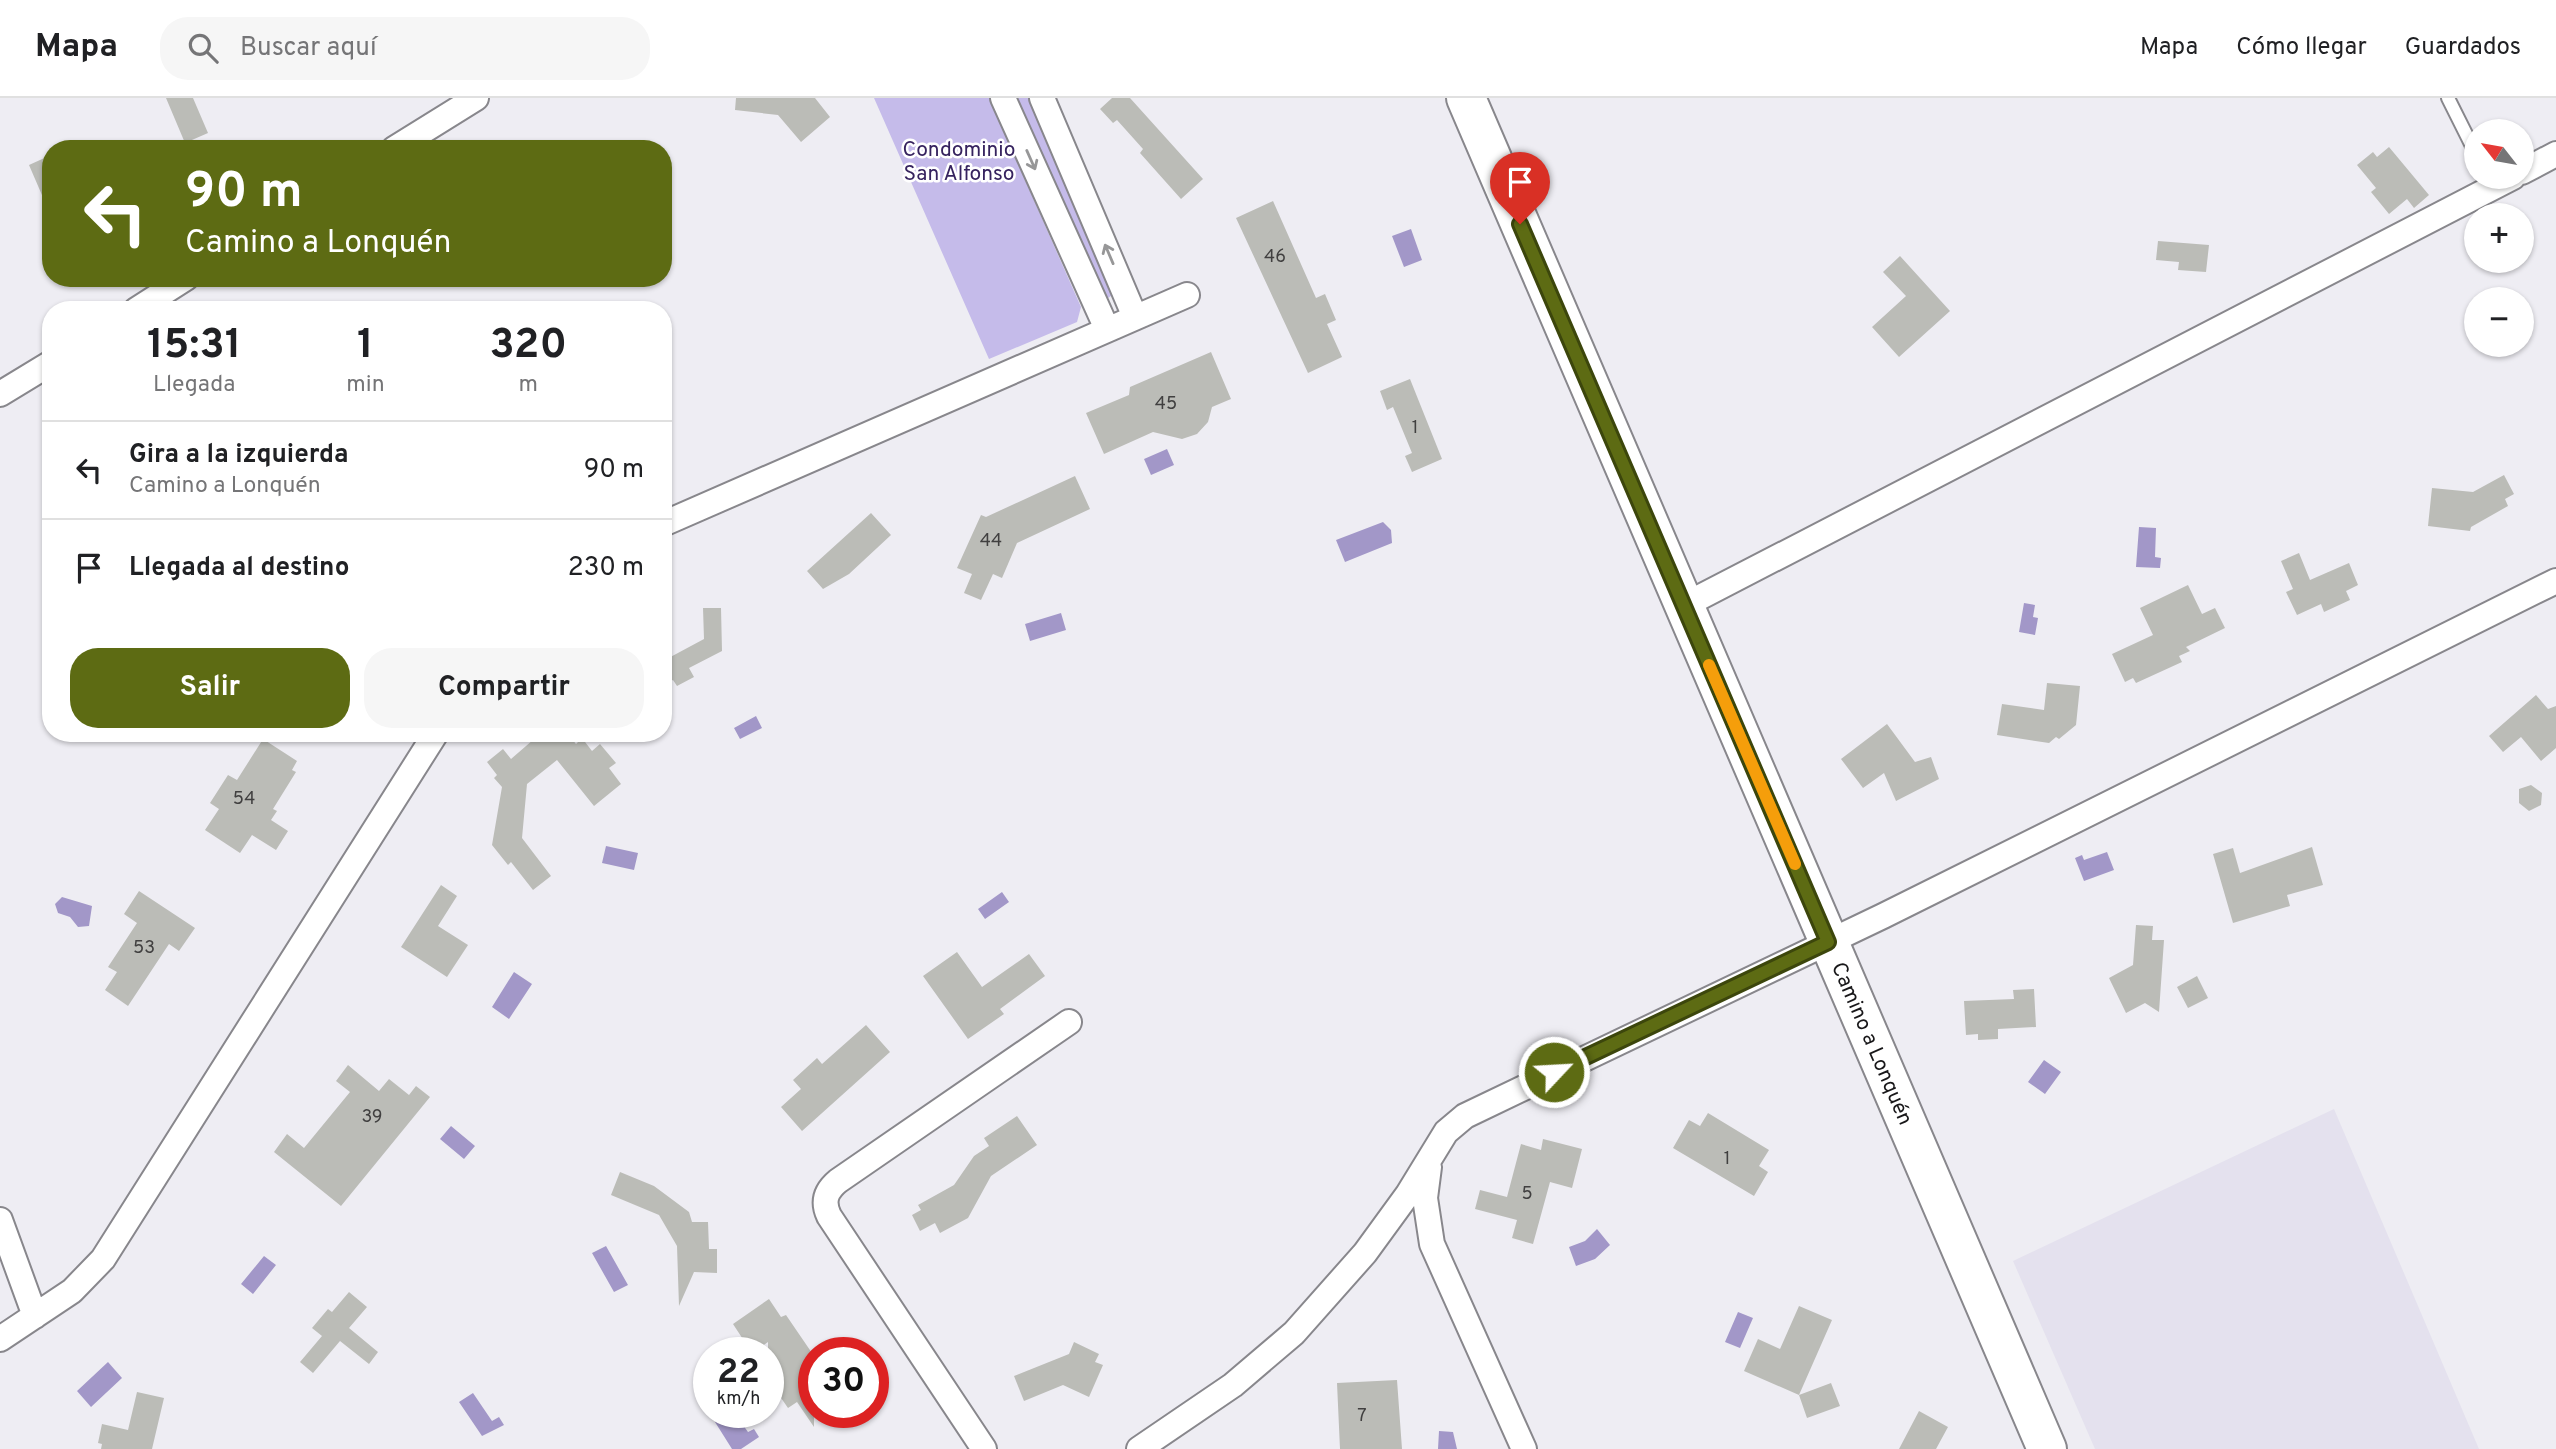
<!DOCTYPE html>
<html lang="es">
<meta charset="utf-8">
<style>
body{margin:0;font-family:Overpass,sans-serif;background:#f6f6f6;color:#202124;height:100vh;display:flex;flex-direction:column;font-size:26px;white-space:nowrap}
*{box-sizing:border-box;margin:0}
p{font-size:23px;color:#757577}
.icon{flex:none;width:38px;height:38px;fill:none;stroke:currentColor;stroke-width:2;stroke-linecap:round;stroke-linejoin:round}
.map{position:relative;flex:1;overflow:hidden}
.side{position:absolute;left:42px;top:203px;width:630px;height:441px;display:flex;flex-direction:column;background:#fff;border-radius:28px;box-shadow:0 2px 5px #0004}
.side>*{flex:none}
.hud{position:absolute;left:42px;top:42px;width:630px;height:147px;border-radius:28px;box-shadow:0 2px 5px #0004;background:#5d6b13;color:#fff;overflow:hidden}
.needle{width:46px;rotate:301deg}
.fabs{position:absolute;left:2464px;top:21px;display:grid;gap:14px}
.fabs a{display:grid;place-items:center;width:70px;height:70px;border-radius:50%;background:#fff;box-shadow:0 2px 5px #0004;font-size:35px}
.speed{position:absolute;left:693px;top:1239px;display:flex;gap:14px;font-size:35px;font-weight:700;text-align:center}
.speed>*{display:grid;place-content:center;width:91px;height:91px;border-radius:50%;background:#fff;box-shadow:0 2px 5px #0004;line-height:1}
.speed small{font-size:18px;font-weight:400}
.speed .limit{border:10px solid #d22;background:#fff;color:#111}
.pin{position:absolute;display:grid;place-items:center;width:60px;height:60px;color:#fff;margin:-72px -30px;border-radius:50% 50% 50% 0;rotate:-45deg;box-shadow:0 0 7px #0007}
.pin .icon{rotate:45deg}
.me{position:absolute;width:77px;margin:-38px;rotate:65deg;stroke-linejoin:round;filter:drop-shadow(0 0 5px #0008)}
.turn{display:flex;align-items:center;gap:24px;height:147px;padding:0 28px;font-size:32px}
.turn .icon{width:91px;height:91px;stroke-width:2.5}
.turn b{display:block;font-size:49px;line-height:60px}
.eta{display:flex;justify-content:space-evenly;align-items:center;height:119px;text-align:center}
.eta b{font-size:42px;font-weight:700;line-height:49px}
.button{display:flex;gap:14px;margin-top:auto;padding:14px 28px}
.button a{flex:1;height:80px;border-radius:28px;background:#5d6b13;color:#fff;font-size:28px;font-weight:700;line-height:80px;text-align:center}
.button a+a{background:#f6f6f6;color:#202124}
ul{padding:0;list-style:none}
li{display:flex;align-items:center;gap:21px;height:98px;padding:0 28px;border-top:2px solid #e0e0e0}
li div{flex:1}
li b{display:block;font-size:26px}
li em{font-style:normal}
header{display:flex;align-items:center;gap:42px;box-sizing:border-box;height:98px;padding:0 35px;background:#fff;border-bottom:2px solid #e0e0e0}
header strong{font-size:33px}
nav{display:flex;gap:38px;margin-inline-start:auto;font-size:24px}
.search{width:490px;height:63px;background:#f6f6f6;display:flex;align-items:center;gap:18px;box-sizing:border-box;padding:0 24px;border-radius:28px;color:#757577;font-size:26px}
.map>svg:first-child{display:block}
.built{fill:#e4e1ee}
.green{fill:#c5bbea}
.water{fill:#a297c8}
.building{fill:#bbbcb7}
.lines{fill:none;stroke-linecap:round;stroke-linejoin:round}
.lane-casing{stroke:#88878c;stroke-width:16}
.street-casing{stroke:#88878c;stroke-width:28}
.primary-casing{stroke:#88878c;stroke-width:42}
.lane{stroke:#fff;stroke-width:12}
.street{stroke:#fff;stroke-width:24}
.primary{stroke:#fff;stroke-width:38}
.oneway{stroke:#979798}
.route-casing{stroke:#3c460c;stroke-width:18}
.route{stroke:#5d6b13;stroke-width:12}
.slow{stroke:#f59e0b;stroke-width:12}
.labels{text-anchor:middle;stroke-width:5;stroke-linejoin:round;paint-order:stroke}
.number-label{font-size:18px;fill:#414040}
.park-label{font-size:21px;fill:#36235f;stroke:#fff}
.street-label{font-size:21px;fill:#181719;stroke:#fff}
</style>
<header>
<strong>Mapa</strong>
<div class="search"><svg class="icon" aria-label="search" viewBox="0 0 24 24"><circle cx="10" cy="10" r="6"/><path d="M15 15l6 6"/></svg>Buscar aquí</div>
<nav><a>Mapa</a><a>Cómo llegar</a><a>Guardados</a></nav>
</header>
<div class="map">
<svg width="2556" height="1351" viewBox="0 0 2556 1351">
<rect width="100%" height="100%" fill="#eeedf3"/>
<!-- built -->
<path class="built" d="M2334,1011L2479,1351H2095L2013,1163Z"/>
<!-- green -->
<path class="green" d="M874,0H989L1081,209L1077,224L989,261Z
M1010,0H1034L1115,195L1104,203Z"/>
<!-- water -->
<path class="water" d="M1411,131L1422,162L1404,169L1392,138Z
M1167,351L1174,367L1151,377L1144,361Z
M1383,424L1391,432L1392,445L1345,464L1336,442Z
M2139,429L2156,430L2155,459L2161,460L2160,470L2136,469Z
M2024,505L2035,507L2033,519L2038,520L2035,537L2019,534Z
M1061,515L1066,532L1030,543L1025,526Z
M756,618L762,630L740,641L734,630Z
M606,748L638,755L634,772L602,765Z
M2107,754L2114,772L2084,783L2075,760L2082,757L2084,762Z
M1002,794L1009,804L985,821L978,811Z
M62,799L92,808L89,828L78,829L70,819L58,815L55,806Z
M514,874L532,886L509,921L492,909Z
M2044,962L2061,974L2045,996L2028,984Z
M451,1028L475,1048L464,1061L440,1041Z
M1597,1131L1610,1147L1595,1161L1576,1168L1569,1149L1585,1143Z
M606,1148L628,1187L614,1194L592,1155Z
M264,1158L276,1167L253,1196L241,1186Z
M1738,1214L1753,1220L1740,1250L1725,1244Z
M108,1264L122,1280L91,1309L77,1293Z
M473,1295L492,1323L499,1319L504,1327L482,1338L459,1304Z
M730,1314H746L738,1320L748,1334L754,1331L759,1339L741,1351H732L715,1324Z
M1439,1333L1453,1334L1457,1351H1438Z"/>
<!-- building -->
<path class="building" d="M166,0H193L208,35L185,45Z
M736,0H815L830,19L801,44L778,17L735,12Z
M1112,0H1130L1203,81L1181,101L1140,55L1143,51L1117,22L1113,25L1100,11Z
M2389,49L2429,97L2414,110L2407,101L2389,116L2371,94L2376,90L2357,67L2373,54L2377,59Z
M51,57V118L29,67Z
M1273,103L1316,200L1325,196L1336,222L1327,226L1342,259L1308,275L1236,120Z
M2158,143L2209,147L2206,174L2178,172L2179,164L2156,162Z
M1900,158L1950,213L1899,259L1872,229L1906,198L1883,174Z
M1211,254L1231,301L1212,309L1208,324L1197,336L1182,341L1153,334L1104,356L1086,315L1129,297L1130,289Z
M1410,281L1442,361L1412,374L1405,358L1412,355L1393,309L1387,312L1380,293Z
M2504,377L2514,396L2505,401L2508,408L2471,429L2470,433L2428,428L2432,390L2473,394Z
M1075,378L1090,411L1017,445L1002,480L993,476L981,502L964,495L972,476L957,470L981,417L986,419Z
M871,415L891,437L849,476L823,491L807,473Z
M2299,455L2310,482L2349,465L2358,487L2346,493L2350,502L2324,514L2321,506L2297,517L2286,494L2293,491L2281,463Z
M2188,487L2202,516L2215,510L2225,530L2186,549L2190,553L2179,558L2182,564L2136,585L2133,580L2125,584L2112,556L2153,537L2140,510Z
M703,510H721L722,553L689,570L694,579L677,588L673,582L663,587V563L704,541Z
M2047,585L2080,588L2076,627L2059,641L2056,639L2049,645L1997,637L2002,606L2044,612Z
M2536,597L2548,611L2556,608V650L2541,663L2521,639L2503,654L2489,638Z
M1887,626L1915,664L1931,659L1939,681L1896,703L1884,675L1863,690L1841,661Z
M541,635H567L576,646L582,640L592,653L600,646L616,665L609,670L621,686L594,708L557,662L527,686L522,740L551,778L533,792L511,764L508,767L492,747L502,689L494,680L497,677L487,664L503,651L511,661Z
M263,641L297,663L292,672L296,674L273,711L277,713L271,722L288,733L276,752L252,737L240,755L205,732L219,711L210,705L228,677L237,682Z
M2531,687L2542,695L2541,707L2529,713L2519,705V691Z
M2312,749L2323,787L2287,797L2290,808L2233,825L2213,756L2233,750L2240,775Z
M441,787L457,798L438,828L468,847L447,879L401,849Z
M139,793L195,830L179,853L169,846L128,908L105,892L117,874L108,869L137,825L124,816Z
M2136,827L2153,828L2152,842H2164L2159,914L2145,905L2126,915L2109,880L2133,867Z
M957,854L982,889L1029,856L1045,878L1000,911L1004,916L968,941L923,878Z
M2197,878L2208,900L2188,910L2177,889Z
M2034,891L2036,929L1998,931V941L1978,942V936L1966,937L1964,903L2014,901L2013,892Z
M866,927L890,954L802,1033L781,1009L801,991L793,982L817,960L822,966Z
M348,967L379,993L389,981L409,997L416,988L430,999L341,1108L274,1054L287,1036L304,1050L350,994L336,983Z
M1708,1015L1769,1052L1759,1068L1768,1074L1754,1098L1673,1050L1689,1022L1700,1028Z
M1017,1018L1037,1047L991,1078L968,1120L940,1135L935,1125L920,1133L912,1117L921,1112L918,1107L954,1087L974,1058L989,1048L984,1040Z
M1543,1041L1582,1051L1572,1090L1550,1084L1533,1146L1512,1140L1517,1122L1475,1111L1480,1092L1507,1099L1521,1046L1541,1052Z
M620,1074L654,1088L689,1114L692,1124H708L709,1151H717V1175L694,1174L679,1208L677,1148L659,1117L611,1097Z
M349,1194L367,1209L349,1230L378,1254L369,1266L340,1243L313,1275L300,1264L322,1238L312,1230L328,1211L332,1214Z
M769,1201L781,1219L786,1217L814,1258V1329L797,1304L788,1310L768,1281V1244L752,1255L733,1226Z
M1799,1208L1832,1222L1799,1297L1744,1273L1758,1241L1780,1251Z
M1074,1244L1099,1256L1095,1264L1103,1267L1089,1299L1063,1287L1024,1303L1014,1278L1069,1256Z
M1397,1282L1402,1351H1340L1337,1285Z
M1831,1285L1840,1308L1807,1320L1799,1297Z
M137,1294L164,1300L152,1351H101L102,1346L98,1345L102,1326L128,1332Z
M1919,1313L1948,1329L1936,1351H1899Z"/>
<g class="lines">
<!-- lane casing -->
<g class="lane-casing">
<path id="lane" d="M2448,0L2476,56"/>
</g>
<!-- street casing -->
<g class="street-casing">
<path id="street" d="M1003,0L1107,231
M1042,0L1135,219
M394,51L476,0
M2522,74L2556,56
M136,212L186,180
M0,296L51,265
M663,426L1187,197
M1683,508L2513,79
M1429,1069L1425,1100L1432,1146L1524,1351
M0,1122L35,1218
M0,1241L72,1193L103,1161L436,635
M984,1351L829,1118C822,1103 826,1093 838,1083L1069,924
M1139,1351L1233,1287L1294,1235L1365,1155L1408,1096L1446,1034L1465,1018L1883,818L2556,483"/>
</g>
<!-- primary casing -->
<g class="primary-casing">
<g id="primary">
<path id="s1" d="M1466,0L2047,1351"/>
</g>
</g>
<!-- lane -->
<use href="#lane" class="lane"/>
<!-- street -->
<use href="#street" class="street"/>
<!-- primary -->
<use href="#primary" class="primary"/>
</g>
<!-- one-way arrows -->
<defs><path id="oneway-shaft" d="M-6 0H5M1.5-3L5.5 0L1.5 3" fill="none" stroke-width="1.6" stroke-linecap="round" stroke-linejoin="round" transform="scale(1.75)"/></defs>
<g class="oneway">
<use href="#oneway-shaft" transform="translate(1031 62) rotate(66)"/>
<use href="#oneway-shaft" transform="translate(1109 156) rotate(-113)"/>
</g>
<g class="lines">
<!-- route casing -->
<g class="route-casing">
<path id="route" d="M1520,126L1828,844L1554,974"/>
</g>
<!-- route -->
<use href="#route" class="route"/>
<!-- slow -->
<path class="slow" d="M1709,567L1795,766"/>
</g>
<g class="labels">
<!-- number labels -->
<g class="number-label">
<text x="1275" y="164">46</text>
<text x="1166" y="311">45</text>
<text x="1415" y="335">1</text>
<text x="991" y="448">44</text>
<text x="244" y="706">54</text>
<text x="144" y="855">53</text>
<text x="372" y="1024">39</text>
<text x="1727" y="1066">1</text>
<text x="1527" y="1101">5</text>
<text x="1362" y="1323">7</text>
</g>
<!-- park labels -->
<g class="park-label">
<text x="959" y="58">Condominio<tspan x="959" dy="24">San Alfonso</tspan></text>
</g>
<!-- street labels -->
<g class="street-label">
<text dy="7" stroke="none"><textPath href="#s1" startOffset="1029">Camino a Lonquén</textPath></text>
</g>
</g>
</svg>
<div class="fabs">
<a><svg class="needle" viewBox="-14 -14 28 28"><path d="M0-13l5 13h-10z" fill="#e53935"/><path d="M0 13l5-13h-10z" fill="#757577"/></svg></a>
<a>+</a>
<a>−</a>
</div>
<div class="speed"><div>22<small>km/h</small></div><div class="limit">30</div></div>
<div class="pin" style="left:1520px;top:126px;background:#d93025"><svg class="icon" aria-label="arrive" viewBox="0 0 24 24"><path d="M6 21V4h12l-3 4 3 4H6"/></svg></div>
<svg class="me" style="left:1554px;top:974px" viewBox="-20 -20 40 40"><circle r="17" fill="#5d6b13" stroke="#fff" stroke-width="3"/><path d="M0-11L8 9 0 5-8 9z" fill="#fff"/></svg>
<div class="hud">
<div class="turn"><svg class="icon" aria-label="left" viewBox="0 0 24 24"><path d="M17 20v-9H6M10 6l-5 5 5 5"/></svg><div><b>90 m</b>Camino a Lonquén</div></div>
</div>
<section class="side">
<div class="eta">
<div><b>15:31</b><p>Llegada</p></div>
<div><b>1</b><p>min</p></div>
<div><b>320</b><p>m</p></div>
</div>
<ul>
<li><svg class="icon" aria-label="left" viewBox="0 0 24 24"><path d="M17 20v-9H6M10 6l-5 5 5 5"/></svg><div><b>Gira a la izquierda</b><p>Camino a Lonquén</p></div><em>90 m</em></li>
<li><svg class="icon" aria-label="arrive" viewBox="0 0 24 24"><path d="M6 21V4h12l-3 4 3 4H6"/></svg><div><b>Llegada al destino</b></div><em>230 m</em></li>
</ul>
<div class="button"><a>Salir</a><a>Compartir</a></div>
</section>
</div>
